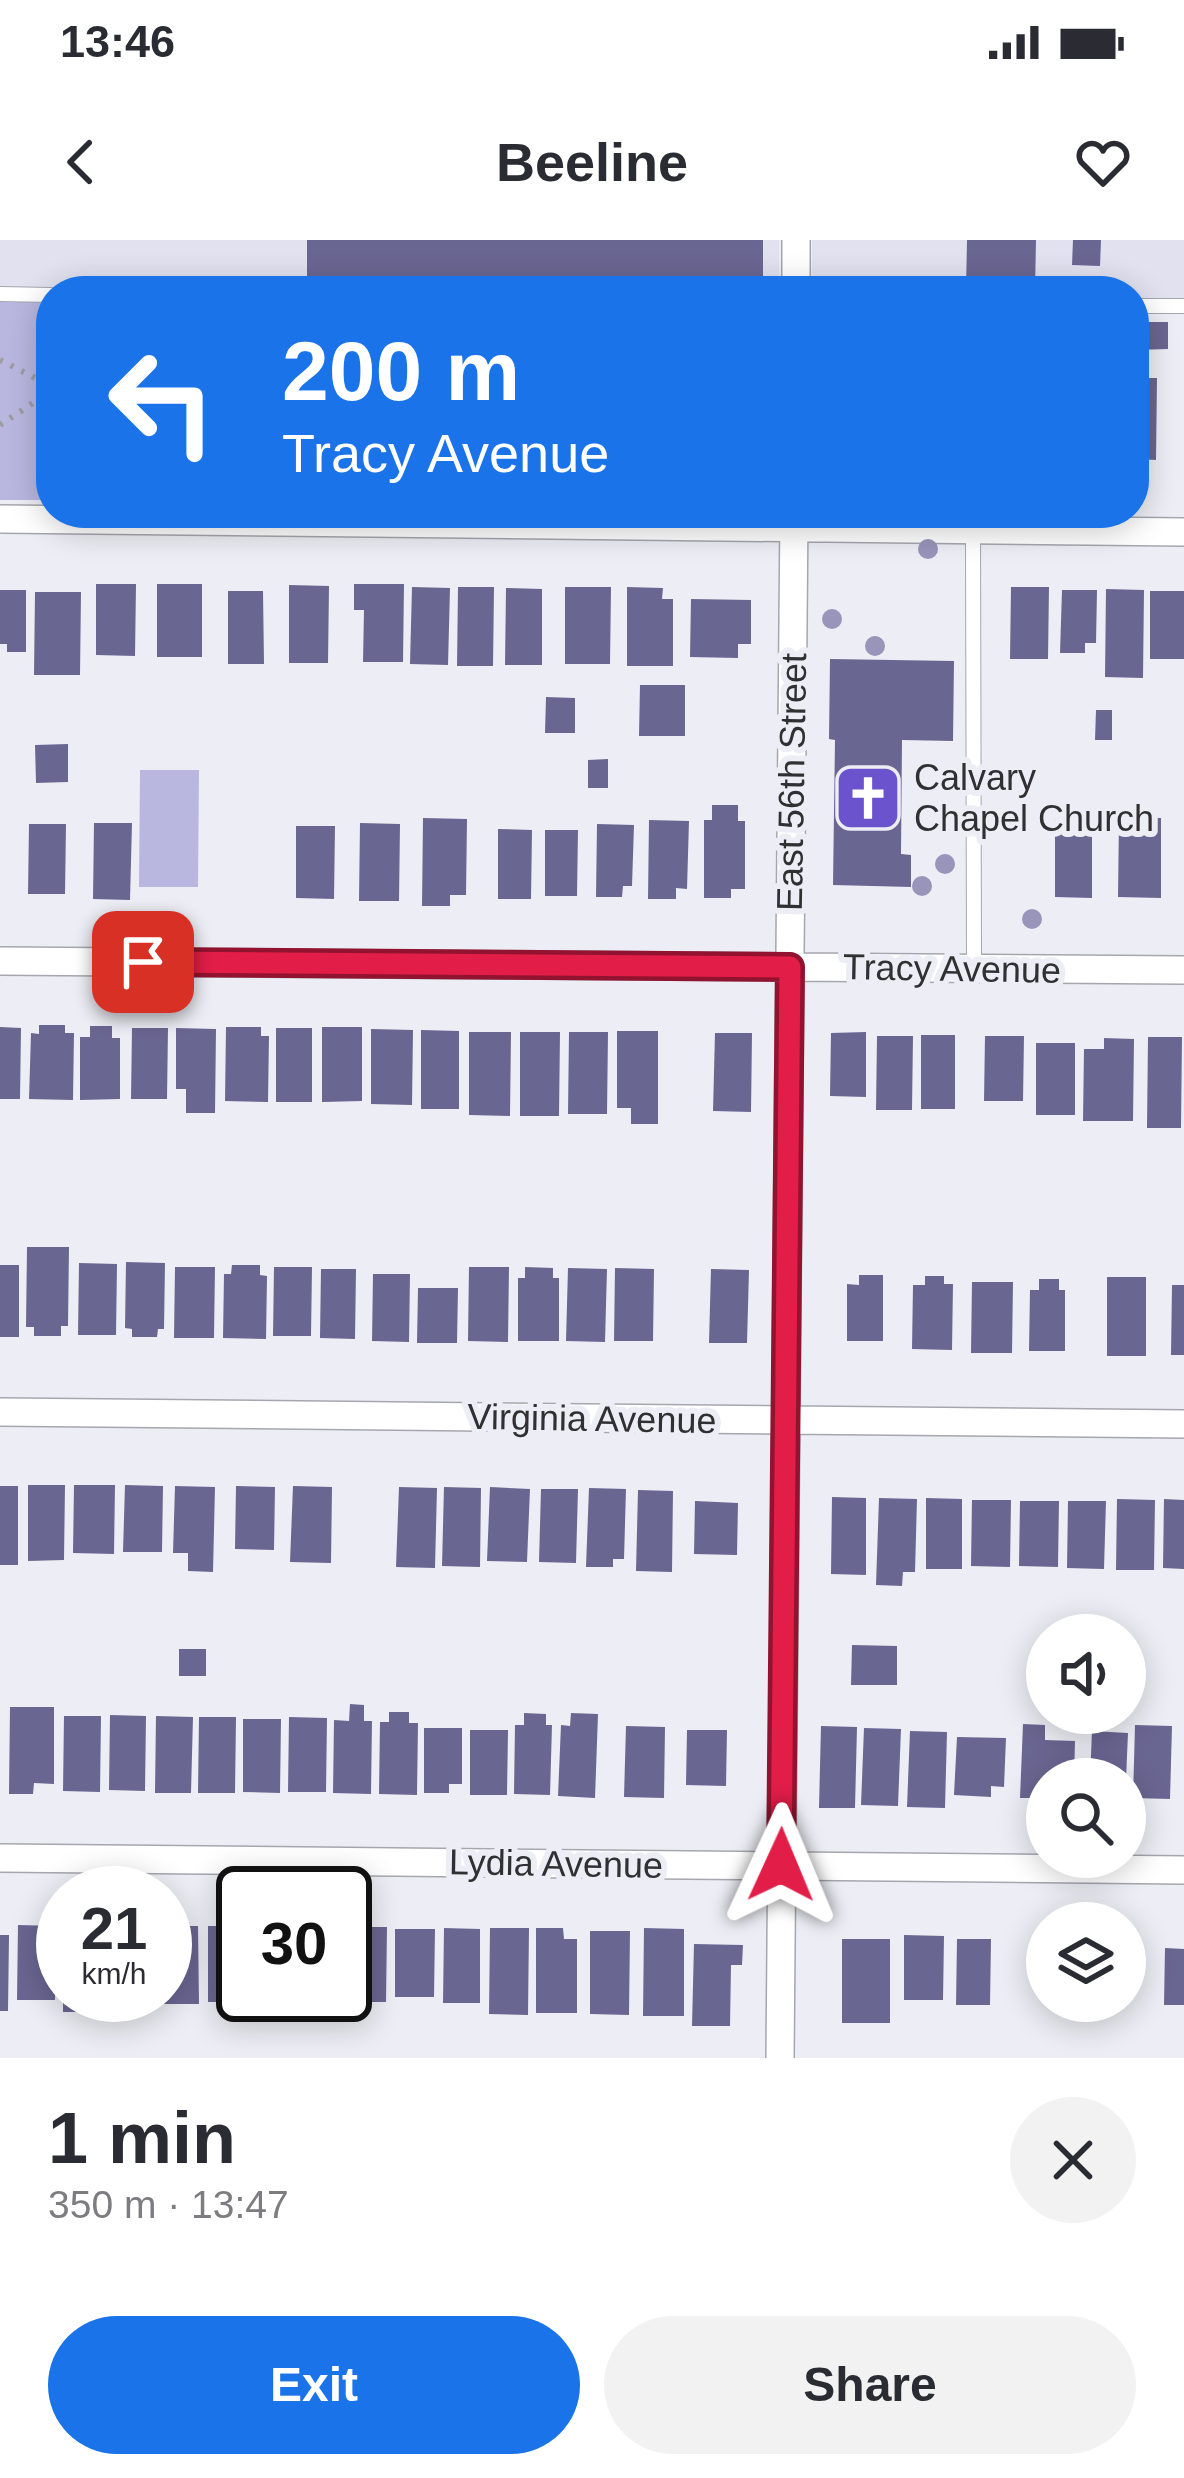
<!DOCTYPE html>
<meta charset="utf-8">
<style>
body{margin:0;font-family:Helvetica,sans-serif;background:#f2f2f3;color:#2b2b33;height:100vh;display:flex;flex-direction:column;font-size:45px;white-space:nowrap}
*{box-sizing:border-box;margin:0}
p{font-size:39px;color:#7c7c81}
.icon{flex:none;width:66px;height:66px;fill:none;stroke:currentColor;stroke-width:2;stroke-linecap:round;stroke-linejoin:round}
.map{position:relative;height:1818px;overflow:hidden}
.drawer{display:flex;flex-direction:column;background:#fff;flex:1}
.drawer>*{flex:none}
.guide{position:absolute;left:36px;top:36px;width:1113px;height:252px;border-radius:48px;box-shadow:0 6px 30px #0003;background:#1a73e8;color:#fff;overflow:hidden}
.tools{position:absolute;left:1026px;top:1374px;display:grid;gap:24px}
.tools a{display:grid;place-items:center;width:120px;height:120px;border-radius:50%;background:#fff;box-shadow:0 6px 30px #0003;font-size:60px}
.speed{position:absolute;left:36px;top:1626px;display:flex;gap:24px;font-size:60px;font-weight:700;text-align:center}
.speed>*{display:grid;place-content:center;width:156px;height:156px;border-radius:50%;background:#fff;box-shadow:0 6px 30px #0003;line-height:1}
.speed small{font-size:30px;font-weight:400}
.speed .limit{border:6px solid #111;border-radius:18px;background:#fff;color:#111}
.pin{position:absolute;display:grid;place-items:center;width:102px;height:102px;color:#fff;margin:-51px;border-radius:24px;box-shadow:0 6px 18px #0006}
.me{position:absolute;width:132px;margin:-66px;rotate:1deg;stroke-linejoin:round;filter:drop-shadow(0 0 9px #0008)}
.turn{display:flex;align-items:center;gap:42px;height:252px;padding:0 48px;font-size:54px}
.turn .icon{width:156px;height:156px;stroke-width:2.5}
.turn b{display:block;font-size:84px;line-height:102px}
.round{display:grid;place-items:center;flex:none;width:126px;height:126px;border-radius:63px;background:#f2f2f3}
.head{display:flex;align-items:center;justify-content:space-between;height:204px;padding:0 48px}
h1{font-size:72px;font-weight:700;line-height:90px}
.primary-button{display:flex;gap:24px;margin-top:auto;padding:24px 48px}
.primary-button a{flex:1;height:138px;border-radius:72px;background:#1a73e8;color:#fff;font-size:48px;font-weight:700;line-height:138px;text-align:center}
.primary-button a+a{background:#f2f2f3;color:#2b2b33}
.status{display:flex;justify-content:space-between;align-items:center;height:84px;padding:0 60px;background:#fff;direction:ltr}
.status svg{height:33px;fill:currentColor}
header{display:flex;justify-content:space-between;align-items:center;height:156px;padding:0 48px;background:#fff;font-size:54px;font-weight:700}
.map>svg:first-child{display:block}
.built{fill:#e1e1f0}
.green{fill:#b9b7e0}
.building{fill:#6a6692}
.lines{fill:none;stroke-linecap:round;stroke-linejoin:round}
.lane-casing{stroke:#a6a6ae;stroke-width:16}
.street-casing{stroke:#a6a6ae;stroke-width:30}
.path{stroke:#9c9ca1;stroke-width:6;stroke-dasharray:3 9;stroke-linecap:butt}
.lane{stroke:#fff;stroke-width:14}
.street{stroke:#fff;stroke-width:27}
.tree{fill:#9894ba}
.route-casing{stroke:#92132f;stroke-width:30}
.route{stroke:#e11d48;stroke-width:21}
.labels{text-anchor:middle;stroke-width:12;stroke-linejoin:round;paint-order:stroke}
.poi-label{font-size:36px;fill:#303033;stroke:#ededf5;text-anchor:start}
.street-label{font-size:36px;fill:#303033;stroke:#ededf5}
</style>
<div class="status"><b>13:46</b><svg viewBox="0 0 49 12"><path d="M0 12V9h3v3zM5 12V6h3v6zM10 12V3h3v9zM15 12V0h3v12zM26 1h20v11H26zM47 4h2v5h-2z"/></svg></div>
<header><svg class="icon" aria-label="back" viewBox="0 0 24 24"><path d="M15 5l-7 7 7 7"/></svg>Beeline<svg class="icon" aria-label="heart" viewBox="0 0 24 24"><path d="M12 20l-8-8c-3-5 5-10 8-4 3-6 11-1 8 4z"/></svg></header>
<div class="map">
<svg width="1184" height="1818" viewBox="0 0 1184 1818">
<rect width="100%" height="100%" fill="#ededf5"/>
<!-- built -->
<path class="built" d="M0,0H779V51L0,47Z
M812,0H1184V74L1134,73V51H812Z"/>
<!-- green -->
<path class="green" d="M0,61L51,62V260H0Z
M140,530H199L198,647H139Z"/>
<!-- building -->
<path class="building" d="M307,0H763V51H450V37H436L435,48L307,47Z
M967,0H1036L1035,50L966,49Z
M1073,0H1101L1100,26L1072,25Z
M1137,82H1168V109L1137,110Z
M1134,138H1157L1156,220L1134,219Z
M96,344H136L135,416L96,415Z
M157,344H202V417H157Z
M354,344H404L403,422H363L364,370H354Z
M289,345L329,346L328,423H289Z
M412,347L450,348L448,425L410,424Z
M458,347H494L493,426H457Z
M565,347H611L610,424H565Z
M627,347L663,348L662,359H673V426H627Z
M1011,347H1049L1048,419H1010Z
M506,348L542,349V425H505Z
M1106,349L1144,350L1143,438L1105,437Z
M0,350H26V412H7V404H0Z
M1062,350H1097L1096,403H1085V413H1060Z
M228,351H263L264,424H228Z
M1150,351H1184V419H1150Z
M35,352H81L80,435H34Z
M691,359L751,360V404H738V418L690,417Z
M830,419L954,421L953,501L902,500L901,614L911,615V647L833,645L835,500L829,499Z
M640,445H685V496H639Z
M546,457L575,458V493H545Z
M1096,470H1112V500H1095Z
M68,504V542L36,543L35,505Z
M608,519V548H588V520Z
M712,565H738V581H745V649H731V658H704V580H712Z
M1119,577L1161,578V658L1118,657Z
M423,578L467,579L466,655H450V666H422Z
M1055,579H1092V658L1055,657Z
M649,580L689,581L687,649L676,648V659H648Z
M94,583H132L130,660L93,659Z
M360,583L400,584L399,661H359Z
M29,584H66L65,654H28Z
M597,584L634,585L632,646H623L622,657H596Z
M296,586H335L334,659L296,658Z
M498,589L532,590L531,659H498Z
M545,590H578L577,656H545Z
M39,785H65V793H74L73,860L29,859L31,793L39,794Z
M90,786H112V798H120V859L80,860V797H90Z
M0,787L21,788L20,859H0Z
M226,787H261V796H269L268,862L225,861Z
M322,787H362V861L322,862Z
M132,788H168L167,859H131Z
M176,788L216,789L215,873H186V849H176Z
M276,788H312V862H276Z
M371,789L413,790L412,865L371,864Z
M421,790L459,791V869H421Z
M617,791H658V884H631V868H617Z
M469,792H511L510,876L469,875Z
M520,792H560L559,876H520Z
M569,792H608L607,874H568Z
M866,792V857L830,856L831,793Z
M715,793H752L751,872L713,871Z
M921,795H955V869H921Z
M877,796H913L912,870H876Z
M985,796H1024L1023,861H984Z
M1148,797H1182L1181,888H1147Z
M1104,798L1134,799L1133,881H1083L1084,809H1104Z
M1036,803H1075V875H1036Z
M27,1007H69L68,1086H61V1096H34V1087H26Z
M126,1022L165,1023L164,1089H158L157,1097H132V1089L125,1088Z
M79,1023L117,1024L116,1095H78Z
M0,1025H19V1097H0Z
M232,1025H260V1035L267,1036L266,1099L223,1098L224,1034H231Z
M175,1027H215L214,1098H174Z
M274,1027H312L311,1096H273Z
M469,1027H509L508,1102L468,1101Z
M525,1027L553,1028V1038H559V1101H518V1038H525Z
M568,1028L607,1029L605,1102L566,1101Z
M615,1028L654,1029L653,1101H614Z
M321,1029H356L355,1099L320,1098Z
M711,1029L749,1030L747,1103H709Z
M373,1034H410L409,1102L372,1101Z
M859,1035H883V1101H847V1044L859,1045Z
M925,1036H944V1044H953L952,1110L912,1109L913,1045H925Z
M1107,1037H1146V1116H1107Z
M1039,1039H1059V1050H1065V1111H1029L1030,1050H1039Z
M972,1042H1013L1012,1113H971Z
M1172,1045H1184V1115H1171Z
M418,1048H458L457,1103H417Z
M28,1245H65L64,1320L28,1321Z
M74,1245H115L114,1314L73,1313Z
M125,1245L163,1246L162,1312H123Z
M0,1246H18V1325H0Z
M175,1246L215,1247L213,1332L188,1331V1313H173Z
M236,1246L275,1247L274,1310L235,1309Z
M293,1246L332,1247L331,1323L290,1322Z
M399,1247L437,1248L435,1328L396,1327Z
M444,1247L481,1248L480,1327L442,1326Z
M490,1247L530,1249L527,1322L487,1321Z
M589,1248L626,1249L624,1319H613V1327H586Z
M541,1249H578L576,1323L539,1322Z
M638,1250L673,1251L672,1332L636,1331Z
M832,1257L866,1258V1335L831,1334Z
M879,1258L917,1259L915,1332H903L902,1346L876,1345Z
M926,1258L962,1259V1329H926Z
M1117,1259L1155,1260L1154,1330H1116Z
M1164,1259L1184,1260V1329L1163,1328Z
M972,1260H1011L1010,1327L971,1326Z
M695,1261L738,1263L737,1315L694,1314Z
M1020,1261H1059L1058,1327L1019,1326Z
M1068,1261H1106L1104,1329L1067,1328Z
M852,1405L897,1406V1445H851Z
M179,1409H206V1436H179Z
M350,1464L364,1465V1481H372L371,1554L333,1553L334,1480L349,1481Z
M10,1467H54V1544L34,1543L33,1554H9Z
M389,1472H409V1483H418L417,1555L379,1554L380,1482H389Z
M524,1473L546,1474V1485H552L550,1555L514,1554L515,1485H524Z
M571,1473L598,1474L595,1558L558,1556L561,1485L570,1486Z
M110,1475L146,1476L145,1551L109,1550Z
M64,1476H101L100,1552L63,1551Z
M156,1476L193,1477L191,1553H155Z
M199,1477H236L235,1553H198Z
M289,1477L327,1478L326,1552H288Z
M243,1479H281L280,1553L243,1552Z
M1023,1484L1045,1485V1500L1075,1501L1074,1539H1047V1558H1020Z
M1135,1485L1172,1486L1170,1559L1133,1558Z
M626,1486L665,1487L664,1558L624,1557Z
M821,1486L857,1487L855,1568H819Z
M424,1488H462V1544H449V1553H424Z
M864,1488L901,1489L898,1566L861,1565Z
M470,1490H508L507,1555H470Z
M687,1490H727L726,1546L686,1545Z
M910,1491L947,1492L945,1568L907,1567Z
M1092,1491L1128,1493L1126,1539H1090Z
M957,1497L1006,1498L1004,1547L991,1546V1557L954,1555Z
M18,1685L57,1686L55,1760H17Z
M165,1686H198L199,1764H158V1755H165Z
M208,1686H243L246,1762H208Z
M347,1687H387L386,1762H346Z
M444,1688L480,1689V1763H443Z
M490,1688H529L528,1775L489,1774Z
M536,1688H563L564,1699H577V1773H536Z
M644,1688L684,1689V1776H643Z
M395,1689H435L434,1757H395Z
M590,1691H630L629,1775L590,1774Z
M0,1695H9L8,1771H0Z
M904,1695L944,1696L943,1760H904Z
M1040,1696H1047V1754H1039Z
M842,1699H890V1783H842Z
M957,1699H991L990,1765H956Z
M694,1704L743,1705L742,1725H731L730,1786H692Z
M1165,1708L1184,1709V1765H1164Z
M63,1755H102L101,1772H63Z
M114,1755H150V1772L114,1771Z
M254,1755H292L291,1772L254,1771Z
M301,1755H338V1773H301Z"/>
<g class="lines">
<!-- lane casing -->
<g class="lane-casing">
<path id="lane" d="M0,54L51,55
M1134,66H1184
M973,290L974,728"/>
</g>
<!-- street casing -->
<g class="street-casing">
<path id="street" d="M796,51V0
M0,279L1184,292
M0,721L1184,730
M0,1172L1184,1184
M0,1618L1184,1630
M780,1818L794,273"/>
</g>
<!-- path -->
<path class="path" d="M0,120L51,146
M0,185L51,151"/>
<!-- lane -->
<use href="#lane" class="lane"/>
<!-- street -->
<use href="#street" class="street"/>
</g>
<!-- trees -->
<g class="tree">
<circle cx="928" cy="309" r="10"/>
<circle cx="832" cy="379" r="10"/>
<circle cx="875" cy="406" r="10"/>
<circle cx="945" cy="624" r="10"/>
<circle cx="922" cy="646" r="10"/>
<circle cx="1032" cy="679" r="10"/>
</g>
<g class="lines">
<!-- route casing -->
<g class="route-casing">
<path id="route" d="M143,722L790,727L781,1625"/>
</g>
<!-- route -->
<use href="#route" class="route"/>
</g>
<!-- icons -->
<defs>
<g id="church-square" transform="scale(3.45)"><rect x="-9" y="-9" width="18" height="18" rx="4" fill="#6a53cd" stroke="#ededf5"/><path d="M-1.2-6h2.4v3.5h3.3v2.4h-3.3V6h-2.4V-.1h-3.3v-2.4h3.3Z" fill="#fff"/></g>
</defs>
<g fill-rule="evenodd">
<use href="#church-square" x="868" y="558"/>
</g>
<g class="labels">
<!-- poi labels -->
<g class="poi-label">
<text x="914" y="550">Calvary<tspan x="914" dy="41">Chapel Church</tspan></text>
</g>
<!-- street labels -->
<g class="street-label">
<text transform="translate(791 542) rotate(-89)" y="13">East 56th Street</text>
<text transform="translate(952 728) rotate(1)" y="13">Tracy Avenue</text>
<text transform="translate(592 1178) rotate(1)" y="13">Virginia Avenue</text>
<text transform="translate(556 1623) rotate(1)" y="13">Lydia Avenue</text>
</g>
</g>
</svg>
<div class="tools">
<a><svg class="icon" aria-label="sound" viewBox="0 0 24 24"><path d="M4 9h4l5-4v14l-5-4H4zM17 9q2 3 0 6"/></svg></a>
<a><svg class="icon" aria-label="search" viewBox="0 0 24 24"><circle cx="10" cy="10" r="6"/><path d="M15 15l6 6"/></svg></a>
<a><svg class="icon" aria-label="layers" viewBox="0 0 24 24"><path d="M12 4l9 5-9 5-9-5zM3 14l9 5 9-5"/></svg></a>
</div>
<div class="speed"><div>21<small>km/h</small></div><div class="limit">30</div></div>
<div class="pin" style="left:143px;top:722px;background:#d93025"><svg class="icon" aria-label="arrive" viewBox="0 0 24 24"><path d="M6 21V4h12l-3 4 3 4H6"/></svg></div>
<svg class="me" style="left:781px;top:1625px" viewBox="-20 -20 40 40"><path d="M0-17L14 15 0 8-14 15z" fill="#e11d48" stroke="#fff" stroke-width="4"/></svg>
<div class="guide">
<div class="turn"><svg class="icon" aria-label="left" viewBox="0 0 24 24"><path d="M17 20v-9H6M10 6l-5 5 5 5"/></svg><div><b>200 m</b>Tracy Avenue</div></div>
</div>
</div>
<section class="drawer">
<div class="head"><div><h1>1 min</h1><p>350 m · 13:47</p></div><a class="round"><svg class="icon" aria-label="close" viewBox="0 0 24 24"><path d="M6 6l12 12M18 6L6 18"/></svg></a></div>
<div class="primary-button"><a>Exit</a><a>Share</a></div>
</section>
